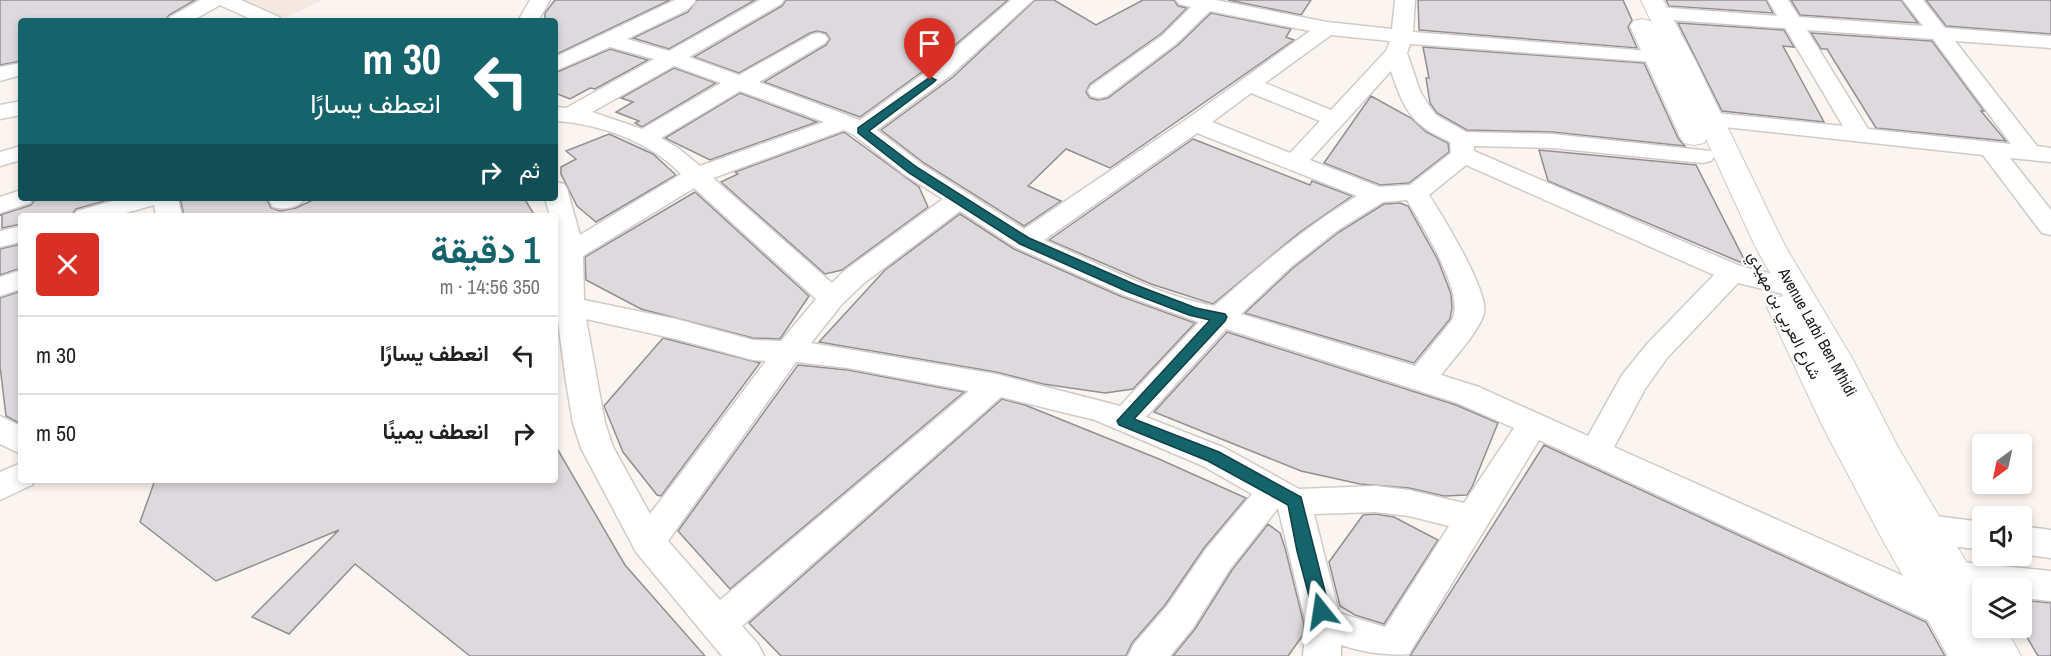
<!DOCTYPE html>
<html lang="ar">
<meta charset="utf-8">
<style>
body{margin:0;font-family:"Archivo Narrow",Vazirmatn,sans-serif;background:#f6f6f6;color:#222;direction:rtl;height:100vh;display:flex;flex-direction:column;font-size:22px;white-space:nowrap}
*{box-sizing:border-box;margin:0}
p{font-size:20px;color:#767676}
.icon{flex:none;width:33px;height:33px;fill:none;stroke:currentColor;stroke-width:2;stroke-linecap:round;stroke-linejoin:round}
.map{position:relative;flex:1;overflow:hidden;direction:ltr}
.panel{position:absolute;left:18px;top:213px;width:540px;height:270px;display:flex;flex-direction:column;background:#fff;border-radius:6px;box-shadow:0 3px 9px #0003;direction:rtl}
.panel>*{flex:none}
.guide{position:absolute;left:18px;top:18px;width:540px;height:183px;border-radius:6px;box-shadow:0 3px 9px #0003;direction:rtl;background:#15636b;color:#fff;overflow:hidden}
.needle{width:39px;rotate:213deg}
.tools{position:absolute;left:1972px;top:434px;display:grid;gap:12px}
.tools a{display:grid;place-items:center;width:60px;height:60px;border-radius:6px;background:#fff;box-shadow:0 3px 9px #0003;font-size:30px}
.pin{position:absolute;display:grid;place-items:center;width:51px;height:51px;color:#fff;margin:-62px -26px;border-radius:50% 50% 50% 0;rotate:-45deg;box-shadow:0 0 6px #0007}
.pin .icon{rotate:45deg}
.me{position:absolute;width:66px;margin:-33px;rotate:345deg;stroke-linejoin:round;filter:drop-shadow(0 0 4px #0008)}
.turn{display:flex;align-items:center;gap:21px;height:126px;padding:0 18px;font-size:27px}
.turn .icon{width:78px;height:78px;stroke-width:2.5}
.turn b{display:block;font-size:42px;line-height:51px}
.then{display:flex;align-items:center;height:57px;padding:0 18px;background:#0003;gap:12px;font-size:22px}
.round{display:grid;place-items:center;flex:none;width:63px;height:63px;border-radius:6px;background:#f6f6f6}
.headline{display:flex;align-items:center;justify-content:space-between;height:102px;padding:0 18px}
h1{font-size:36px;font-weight:700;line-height:45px;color:#15636b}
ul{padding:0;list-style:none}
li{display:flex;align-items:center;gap:18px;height:78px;padding:0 18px;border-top:2px solid #e0e0e0}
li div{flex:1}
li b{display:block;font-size:22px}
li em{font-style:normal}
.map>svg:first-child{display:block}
.built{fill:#f5e8e0}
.building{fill:#ded9dd;stroke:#938e91;stroke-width:1.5}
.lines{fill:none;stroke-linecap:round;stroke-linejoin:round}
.minor-casing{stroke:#d0cbc7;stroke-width:3}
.major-casing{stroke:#d0cbc7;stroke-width:2}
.minor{fill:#fff;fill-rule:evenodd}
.major{fill:#fff;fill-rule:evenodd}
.route{fill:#15636b;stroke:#0e4046;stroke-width:1.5}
.labels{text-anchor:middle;stroke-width:4.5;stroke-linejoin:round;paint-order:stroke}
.street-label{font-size:16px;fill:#1c1a18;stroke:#fff}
</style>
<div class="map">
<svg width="2051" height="656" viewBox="0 0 2051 656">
<rect width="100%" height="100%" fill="#fbf5f1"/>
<!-- built -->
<path class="built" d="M232,0H323L278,21Z"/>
<!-- building -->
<path class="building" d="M0,0H195L169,15L165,21H21V61L0,65Z
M555,0H670L555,55V21H545V13Z
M697,0H755L669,49L633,38L688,12Z
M786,0H1008L934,63L860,117L764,82L826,45L830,39L826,33L817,31L810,33L739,73L694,57L782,6Z
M1035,0H1054L1096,25L1143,0H1174L1178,6L1187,8L1162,33L1090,84L1086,92L1090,98L1098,100L1108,98L1178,45L1211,13L1291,29L1286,37L1294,40L1110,168L1066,149L1028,186L1061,201L1024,226L924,163L881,130L953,77Z
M1228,0H1311L1301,15Z
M1418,0H1623L1632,20L1628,27L1637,48L1419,30Z
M1666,0H1766L1773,13L1669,6Z
M1791,0H1901L1918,23L1800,15Z
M1926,0H2051V34L1946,26Z
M1678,23L1784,30L1794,47L1783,46L1824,122L1722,111Z
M1811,33L1932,41L1984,111H1981L2006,141L1876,128L1827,49H1821Z
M1423,47L1644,63L1678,138L1685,146L1552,132L1467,130L1437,113L1430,103L1426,78H1429Z
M610,49L648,60L595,89L590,88L570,99L555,93V73Z
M674,68L716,83L642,127L635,123L639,121L616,112L633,102L621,98Z
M740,93L817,122L710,160L665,138Z
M1371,96L1411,118L1426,132L1448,143L1449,152L1409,183L1380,185L1324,163Z
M844,132L919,187L928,207L842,270L825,274L721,182L738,174L735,172Z
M609,134L653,154L676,175L596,222L577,206L561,174V167L576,159L566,151Z
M1193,139L1310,185L1312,181L1352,196L1300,232L1213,304L1151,284L1049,240Z
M1539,150L1696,165L1747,265L1548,181Z
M695,192L809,296L780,339L753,338L641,309L586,280L585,257Z
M36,198H115L76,209L71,216H21V224L2,228V216L0,215L31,205Z
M180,198H266L271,208L280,211L296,208L317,198H524L535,216H184Z
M1400,203L1408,206L1438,260L1451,294L1452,308L1450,319L1414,363L1245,313L1293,268L1339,232L1384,204Z
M960,214L1014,249L1120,296L1195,323L1133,389L1105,393L1043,384L996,372L819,342L885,270Z
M21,244V268L0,275V249Z
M21,291V424L6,416L0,366V298Z
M1227,332L1456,405L1498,423L1472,487L1467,495L1444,496L1409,488L1360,484L1301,471L1154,412Z
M663,338L760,363L661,496L657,495L623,452L604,406Z
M798,365L848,370L964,392L730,589L678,531Z
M1002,399L1025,405L1159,459L1246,498L1204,548L1165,605L1132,643L1126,656H781L749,623Z
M555,445L625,565L705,656H470L355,564L289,634L252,617L339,530L216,581L140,522L155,480H555Z
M1544,445L1926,622L1945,656H1410Z
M1375,514L1394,517L1438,540L1384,624L1355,615L1340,606L1329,562L1363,515Z
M1268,524L1280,533L1285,548L1304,624L1303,635L1288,656H1173L1195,629L1232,570Z
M2022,600L2051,603V656H2038L2022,629Z"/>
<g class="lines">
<!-- minor casing -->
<g class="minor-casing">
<path id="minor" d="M200,0H241L279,17L282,21H255L220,5L192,21H167L170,17Z
M530,0H550L538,21H518Z
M675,0H695V2L687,10L627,39L669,51L760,0H784L781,4L689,57L739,75L811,35L818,33L825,35L828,39L825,43L759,82L860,120L935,65L1011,0H1033L951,75L877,130L923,165L1024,229L1187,119L1310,31L1210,11L1177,43L1107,96L1099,98L1091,96L1088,91L1091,86L1163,35L1191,7L1179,4L1176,0H1216L1327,22L1392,29L1395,0H1415L1413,32L1662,52L1666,56L1662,60L1655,62L1410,44L1407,53L1420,91L1429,106L1436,115L1466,132L1552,134L1711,151L1715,156L1711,161L1703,163L1552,148L1474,146V151L1740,266L1806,282L1810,288L1806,294L1796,297L1738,283L1667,358L1645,389L1614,447L1964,603L1969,614L1964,625L1951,630L1938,625L1539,440L1409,654C1386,656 1363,652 1341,645V656H1303L1306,624L1278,508L1230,569L1193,628L1170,656H1128L1134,644L1167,606L1206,549L1252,494L1203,466L1095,420L1001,397L742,626L758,644L764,656H722L636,552L581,448L573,423L566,382L556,306L555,216H550L545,198H555V182L564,184L567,189L580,235L681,174C651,142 598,123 555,121V107L566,108L654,59L610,47L555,71V57ZM1331,35L1390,41L1386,51L1331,110L1265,83ZM674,66L721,83L642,129L592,112ZM1391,71C1397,89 1405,113 1421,125C1429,132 1440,137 1450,142L1451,153L1410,185L1380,187L1310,160ZM740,91L824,122L700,166L678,148L661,138ZM1251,93L1320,121L1290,153L1212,122ZM844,130L854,135L905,175L943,199L844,271L832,283L713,178ZM1197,133L1357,196C1305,227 1260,266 1214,306C1159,296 1096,262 1044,240ZM1466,165L1714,275L1647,344L1622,375L1588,436L1479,387L1441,375C1453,359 1479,332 1484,313C1489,291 1442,215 1429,195ZM694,188L816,299L781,341L753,340L676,319L584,300L583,256ZM1407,200C1421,224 1466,294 1452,320L1415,366L1241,314L1292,266L1338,230L1383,202ZM960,211L1015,247L1121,294L1199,322L1120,406L996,374L811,343L842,304L864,283ZM586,319L676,339L753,360L766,361L650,514L613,447L605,423ZM1226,329L1457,403L1514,428L1464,503L1409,490L1375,486L1299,489L1225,448L1146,417ZM796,362L848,368L969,391L720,600L668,541ZM1375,512L1409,516L1449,526L1385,627L1339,613L1314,514Z
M1768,0H1788L1799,17L1923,26L1903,0H1923L1945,28L2051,36V48L1955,41L2037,146L2051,148V162L2010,158L2051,210V235L2042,233L1983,155L1679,122L1676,117L1679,112L1687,110L1843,126L1785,28L1658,19L1651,17L1648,13L1651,9L1658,7L1777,16ZM1807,30L1933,39L2011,144L1868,129Z
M21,63V75L0,81V67Z
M21,101V115L0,119V105Z
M21,146V160L0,166V152Z
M21,190V198H34L30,203L0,213V197Z
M123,198H178L182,216H156L154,205L115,216H73L77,211Z
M268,198H306C298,208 284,210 273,207Z
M21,226V242L0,247V231Z
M21,270V289L0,296V277Z
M0,416L21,426V454L0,444Z
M21,463V480H35L32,485L0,500V472Z
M1911,513L1983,522V550L1911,541L1899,537L1894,527L1899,517Z
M2022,526L2051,530V558L2022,554Z
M1951,561L2051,571V601L2022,598V588H1983V594L1951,591L1939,586L1933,576L1939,566Z"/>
</g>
<!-- major casing -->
<g class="major-casing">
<path id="major" d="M1641,0H1663L1695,60L1785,246L1852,358L1899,449L1983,590V627H2005L2021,656H1948L1881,537L1822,425L1767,307L1772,299L1783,296L1755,246L1706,139L1704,143L1694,145L1684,143L1680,137L1630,26L1634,21L1642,19L1650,21L1653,25Z"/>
</g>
<!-- minor -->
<use href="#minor" class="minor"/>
<!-- major -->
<use href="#major" class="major"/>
</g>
<!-- route -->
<path class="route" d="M930,77L936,80L934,82L869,131L918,168L1029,238L1136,285L1196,308L1225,314L1227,317L1225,321L1134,419L1219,452L1301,497L1330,611L1327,616L1321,618L1315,616L1313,611L1297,551L1288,505L1208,461L1119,425L1117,421L1210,320L1189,315L1126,291L1020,244L909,173L858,133V128Z"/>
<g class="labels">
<!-- street labels -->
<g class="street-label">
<text transform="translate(1785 315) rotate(63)" y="6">شارع العربي بن مهيدي</text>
<text transform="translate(1818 332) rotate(61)" y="6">Avenue Larbi Ben M'hidi</text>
</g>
</g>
</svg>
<div class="tools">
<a><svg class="needle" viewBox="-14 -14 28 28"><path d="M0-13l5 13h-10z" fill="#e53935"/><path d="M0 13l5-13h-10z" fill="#767676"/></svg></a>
<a><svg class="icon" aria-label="sound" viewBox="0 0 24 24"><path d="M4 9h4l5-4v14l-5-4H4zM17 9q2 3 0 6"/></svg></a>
<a><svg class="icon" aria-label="layers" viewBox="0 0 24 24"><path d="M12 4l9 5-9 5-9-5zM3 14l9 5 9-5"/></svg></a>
</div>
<div class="pin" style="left:930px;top:80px;background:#d93025"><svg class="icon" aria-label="arrive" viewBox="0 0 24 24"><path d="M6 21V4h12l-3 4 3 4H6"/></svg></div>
<svg class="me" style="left:1321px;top:611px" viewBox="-20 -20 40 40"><path d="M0-17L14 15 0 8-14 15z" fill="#15636b" stroke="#fff" stroke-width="4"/></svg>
<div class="guide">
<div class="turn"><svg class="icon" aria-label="left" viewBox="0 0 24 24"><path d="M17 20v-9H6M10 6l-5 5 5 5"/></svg><div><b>30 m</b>انعطف يسارًا</div></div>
<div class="then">ثم<svg class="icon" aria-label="right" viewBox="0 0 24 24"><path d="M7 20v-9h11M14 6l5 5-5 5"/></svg></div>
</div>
<section class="panel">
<div class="headline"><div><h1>1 دقيقة</h1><p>350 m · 14:56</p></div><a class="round" style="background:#d93025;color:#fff"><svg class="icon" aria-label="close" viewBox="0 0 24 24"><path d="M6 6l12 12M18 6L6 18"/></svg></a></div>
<ul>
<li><svg class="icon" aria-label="left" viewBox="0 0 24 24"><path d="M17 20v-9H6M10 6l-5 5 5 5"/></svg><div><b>انعطف يسارًا</b></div><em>30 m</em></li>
<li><svg class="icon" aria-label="right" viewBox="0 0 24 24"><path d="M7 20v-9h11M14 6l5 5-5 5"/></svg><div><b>انعطف يمينًا</b></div><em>50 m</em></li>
</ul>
</section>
</div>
